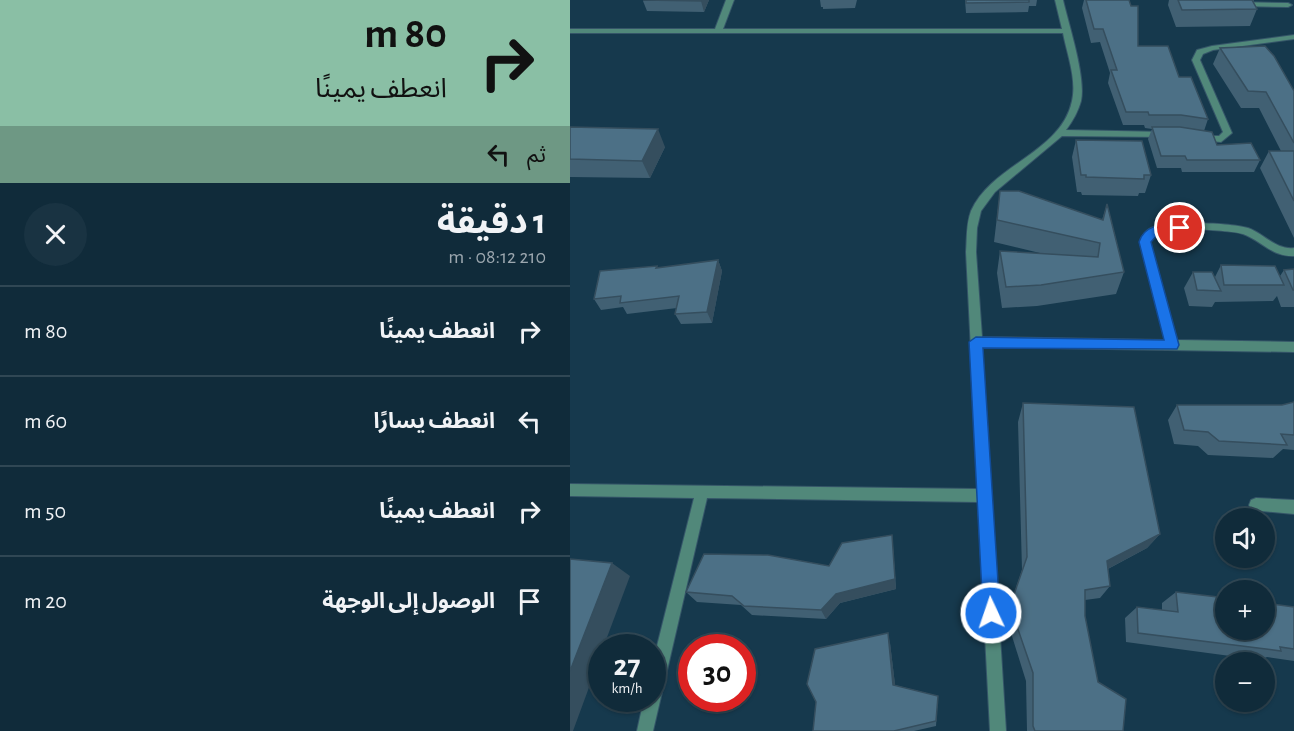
<!DOCTYPE html>
<html lang="ar">
<meta charset="utf-8">
<style>
body{margin:0;font-family:"Alegreya Sans","Noto Sans Arabic",sans-serif;background:#193342;color:#f1f3f6;direction:rtl;height:100vh;display:flex;flex-direction:column;font-size:22px;white-space:nowrap}
*{box-sizing:border-box;margin:0}
p{font-size:20px;color:#9ca7af}
.icon{flex:none;width:33px;height:33px;fill:none;stroke:currentColor;stroke-width:2;stroke-linecap:round;stroke-linejoin:round}
.map{position:relative;flex:1;overflow:hidden;direction:ltr}
.panel{display:flex;flex-direction:column;background:#102b3a;width:570px}
.panel>*{flex:none}
.top-card{background:#8abfa5;color:#111;overflow:hidden}
.controls{position:absolute;left:645px;top:508px;display:grid;gap:12px}
.controls a{display:grid;place-items:center;width:60px;height:60px;border-radius:50%;background:#102b3a;box-shadow:0 2px 4px #0004,0 0 0 2px #304754;font-size:30px}
.speed{position:absolute;left:18px;top:634px;display:flex;gap:12px;font-size:30px;font-weight:700;text-align:center}
.speed>*{display:grid;place-content:center;width:78px;height:78px;border-radius:50%;background:#102b3a;box-shadow:0 2px 4px #0004,0 0 0 2px #304754;line-height:1}
.speed small{font-size:15px;font-weight:400}
.speed .limit{border:9px solid #d22;background:#fff;color:#111}
.pin{position:absolute;display:grid;place-items:center;width:51px;height:51px;color:#fff;margin:-26px;border:3px solid #fff;border-radius:50%;box-shadow:0 2px 6px #0007}
.me{position:absolute;width:66px;margin:-33px;rotate:357deg;stroke-linejoin:round;filter:drop-shadow(0 0 4px #0008)}
.turn{display:flex;align-items:center;gap:21px;height:126px;padding:0 24px;font-size:27px}
.turn .icon{width:78px;height:78px;stroke-width:2.5}
.turn b{display:block;font-size:42px;line-height:51px}
.then{display:flex;align-items:center;height:57px;padding:0 24px;background:#0003;gap:12px;font-size:22px}
.round{display:grid;place-items:center;flex:none;width:63px;height:63px;border-radius:32px;background:#193342}
.headline{display:flex;align-items:center;justify-content:space-between;height:102px;padding:0 24px}
h1{font-size:36px;font-weight:700;line-height:45px}
ul{padding:0;list-style:none}
li{display:flex;align-items:center;gap:18px;height:90px;padding:0 24px;border-top:2px solid #304754}
li div{flex:1}
li b{display:block;font-size:22px}
li em{font-style:normal}
main{display:flex;flex:1;min-height:0}
.map>svg:first-child{display:block}
.lines{fill:none;stroke-linecap:round;stroke-linejoin:round}
.minor-casing{stroke:#355568;stroke-width:2}
.minor{fill:#51887a;fill-rule:evenodd}
.wall{fill:#416073}
.shaded-wall{fill:#354e5e}
.building{fill:#4c7086;stroke:#354e5e;stroke-width:1.5}
.route{fill:#1a73e8;stroke:#114b97;stroke-width:1.5}
</style>
<main>
<div class="map">
<svg width="724" height="731" viewBox="0 0 724 731">
<rect width="100%" height="100%" fill="#16394d"/>
<g class="lines">
<!-- minor casing -->
<g class="minor-casing">
<path id="minor" d="M156,0H164L153,29H492L485,0H493C499,26 516,77 511,101C508,112 502,122 496,130L597,132L598,134L594,137L492,136L425,192L411,211L407,228L406,252L412,337L595,340L570,242C572,236 575,231 581,228C596,220 661,223 678,228C695,234 705,250 724,248V256C702,257 692,241 673,234C661,230 602,227 589,232C585,234 582,238 580,242L607,340L724,342V352L412,347L436,731H420L408,502L137,498L83,731H67L74,699H82V666L124,498L0,496V484L408,489L396,252C397,239 396,224 401,211C422,164 491,153 502,101C507,79 497,54 493,33H0V29H145Z
M666,2L718,3L722,5L718,7L669,6H666Z
M724,35V39L643,50L633,54L630,60L662,133L651,142L626,140V136H649L653,132L622,60L627,50L642,46Z
M686,498L724,500V514L681,510L679,505L681,500Z"/>
</g>
<!-- minor -->
<use href="#minor" class="minor"/>
</g>
<!-- wall -->
<path class="wall" d="M139,0L134,12L77,11L73,1Z
M250,0H287L285,8L253,9V7H251Z
M395,0H467L466,6H459L458,12L396,13Z
M514,0H559L568,46L609,77L638,119L634,131L647,145L690,160L684,172H612L611,168H587L578,139L582,129L575,128L574,125H553L538,83L540,73L530,42L521,43L512,8Z
M599,0H684L683,2L687,9L680,26L606,27L598,5Z
M650,48L724,91V238L690,168L699,151H711L689,108H671L643,64Z
M0,127L95,147L80,178L0,177Z
M506,140L581,175L575,193H569L568,196L512,195L511,192H507L502,157Z
M430,191L532,220L537,204L554,272L546,294L467,306L432,308L427,273L430,251L474,254L424,242Z
M148,260L152,271L142,323L111,324L105,314L107,308L57,314L53,307L31,310L24,299L87,266L88,268Z
M651,265L710,276L714,270L724,269V307H711L707,296L703,301L645,302L642,307L619,306L614,288L623,272L645,277Z
M724,402V450L713,449L703,458L638,455L628,446L604,444L598,420L607,405H712Z
M453,403L590,534L577,548L538,569L540,586L530,598L515,600V616L528,682L553,731H457L456,681L436,617L452,570L448,422Z
M323,546L326,589L270,603L256,619L182,615L171,605L127,602L116,592L259,566Z
M606,592L724,607V661L697,657L690,660L556,642L555,618L567,607L592,610V603Z
M320,643L325,685L368,696L366,726L344,731H243Z"/>
<!-- shaded-wall -->
<path class="shaded-wall" d="M131,0H139L134,12L131,1Z
M88,129L95,147L80,178L72,161Z
M148,260L152,271L142,323L137,312Z
M590,534L577,548L528,574L537,561Z
M322,535L326,589L270,603L256,619L251,610Z
M42,563L60,576L33,648H32V652L3,731H0V671Z
M318,633L320,643L326,692L323,685Z"/>
<!-- building -->
<path class="building" d="M73,0H131V1Z
M396,0H459V2L396,3Z
M516,0H559L561,6H568V46H598L609,77H621L638,119L611,115H579L578,112H556L541,70H547L533,29H524Z
M608,0H682L687,9L612,10Z
M695,46L704,56L724,91V143L696,92L678,91L650,48Z
M0,127L88,129L72,161L0,159Z
M582,127H610L642,132L647,145L681,143L690,160H617L615,156H591Z
M506,140L572,141L581,175H574V179L516,177V175H511Z
M699,151H724V201Z
M430,191H449L533,220L537,204L554,272L471,285L436,287L430,251L528,257L530,243L427,220Z
M148,260L137,312L105,314L109,296L50,303L51,296L24,299L30,271L87,266L86,268Z
M651,265L705,266L714,285H654Z
M724,269V290H723L714,270Z
M623,272H642L651,291L627,290Z
M724,402V435L711,434L717,445L649,441L638,432L614,430L607,405H712Z
M453,403L564,407L590,534L537,561L540,586L515,590V616L528,682L556,699L553,731H465L463,726V673L440,606L457,557Z
M322,535L325,579L266,594L251,610L174,606L162,596L116,592L134,554L198,555L259,566L272,543Z
M0,559L42,563L0,671Z
M606,592L656,598V630H694V603L724,607V649L710,647L711,651L568,633L567,607L608,612Z
M318,633L323,685L368,696L366,721L324,731H243L246,702L237,684L245,649Z"/>
<!-- route -->
<path class="route" d="M610,224L614,225V231L589,233L581,242L609,345L607,349L413,348L430,613L428,620L421,622L415,620L413,613L399,342L406,337L594,340L569,242C575,223 594,225 610,224Z"/>
</svg>
<div class="controls">
<a><svg class="icon" aria-label="sound" viewBox="0 0 24 24"><path d="M4 9h4l5-4v14l-5-4H4zM17 9q2 3 0 6"/></svg></a>
<a>+</a>
<a>−</a>
</div>
<div class="speed"><div>27<small>km/h</small></div><div class="limit">30</div></div>
<div class="pin" style="left:610px;top:228px;background:#d93025"><svg class="icon" aria-label="arrive" viewBox="0 0 24 24"><path d="M6 21V4h12l-3 4 3 4H6"/></svg></div>
<svg class="me" style="left:421px;top:613px" viewBox="-20 -20 40 40"><circle r="17" fill="#1a73e8" stroke="#fff" stroke-width="3"/><path d="M0-11L8 9 0 5-8 9z" fill="#fff"/></svg>
</div>
<section class="panel">
<div class="top-card">
<div class="turn"><svg class="icon" aria-label="right" viewBox="0 0 24 24"><path d="M7 20v-9h11M14 6l5 5-5 5"/></svg><div><b>80 m</b>انعطف يمينًا</div></div>
<div class="then">ثم<svg class="icon" aria-label="left" viewBox="0 0 24 24"><path d="M17 20v-9H6M10 6l-5 5 5 5"/></svg></div>
</div>
<div class="headline"><div><h1>1 دقيقة</h1><p>210 m · 08:12</p></div><a class="round"><svg class="icon" aria-label="close" viewBox="0 0 24 24"><path d="M6 6l12 12M18 6L6 18"/></svg></a></div>
<ul>
<li><svg class="icon" aria-label="right" viewBox="0 0 24 24"><path d="M7 20v-9h11M14 6l5 5-5 5"/></svg><div><b>انعطف يمينًا</b></div><em>80 m</em></li>
<li><svg class="icon" aria-label="left" viewBox="0 0 24 24"><path d="M17 20v-9H6M10 6l-5 5 5 5"/></svg><div><b>انعطف يسارًا</b></div><em>60 m</em></li>
<li><svg class="icon" aria-label="right" viewBox="0 0 24 24"><path d="M7 20v-9h11M14 6l5 5-5 5"/></svg><div><b>انعطف يمينًا</b></div><em>50 m</em></li>
<li><svg class="icon" aria-label="arrive" viewBox="0 0 24 24"><path d="M6 21V4h12l-3 4 3 4H6"/></svg><div><b>الوصول إلى الوجهة</b></div><em>20 m</em></li>
</ul>
</section>
</main>
